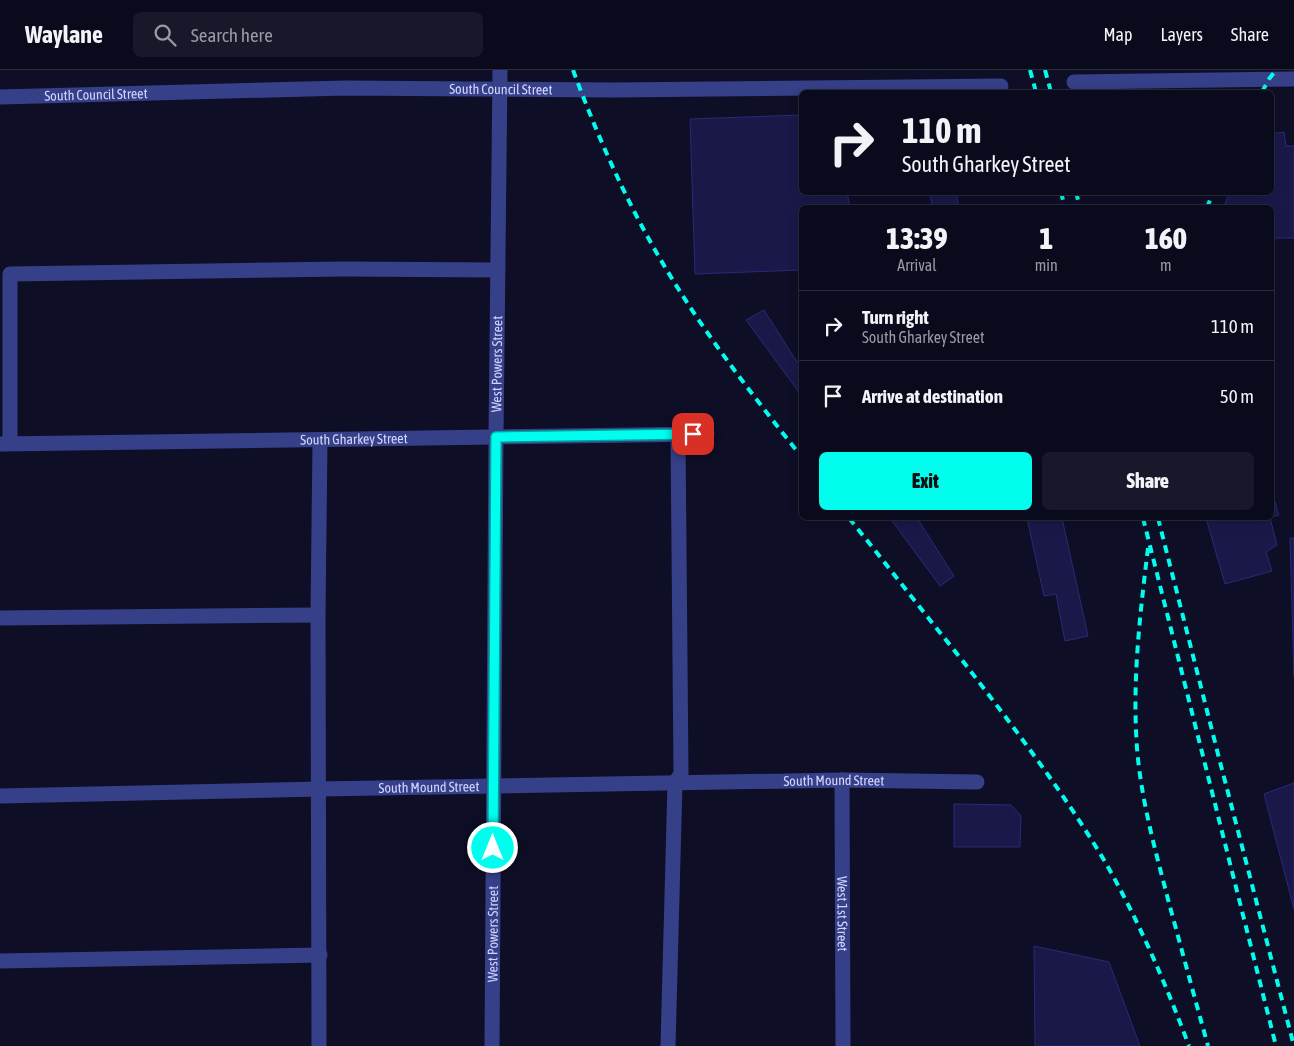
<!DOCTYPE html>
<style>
body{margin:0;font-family:"Asap Condensed",sans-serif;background:#18182a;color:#f1f3f6;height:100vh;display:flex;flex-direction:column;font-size:19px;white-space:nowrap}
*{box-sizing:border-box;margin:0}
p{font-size:16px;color:#999aa4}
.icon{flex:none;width:28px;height:28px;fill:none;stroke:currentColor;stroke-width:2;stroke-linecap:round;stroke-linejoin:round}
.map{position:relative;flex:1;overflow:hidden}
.drawer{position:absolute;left:799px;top:135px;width:475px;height:315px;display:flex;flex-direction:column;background:#0a0a1d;border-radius:8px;box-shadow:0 2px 12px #0003,0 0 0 1px #2a2b3b}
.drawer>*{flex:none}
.guide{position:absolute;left:799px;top:20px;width:475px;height:105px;border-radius:8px;box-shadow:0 2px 12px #0003,0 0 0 1px #2a2b3b;background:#0a0a1d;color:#f1f3f6;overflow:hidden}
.pin{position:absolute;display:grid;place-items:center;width:42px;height:42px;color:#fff;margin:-21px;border-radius:10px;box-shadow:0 2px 8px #0006}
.me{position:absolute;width:55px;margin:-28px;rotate:0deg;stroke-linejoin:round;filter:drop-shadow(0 0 4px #0008)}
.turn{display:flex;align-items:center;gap:18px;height:105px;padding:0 20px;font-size:22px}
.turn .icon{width:65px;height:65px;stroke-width:2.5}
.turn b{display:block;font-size:35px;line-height:42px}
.eta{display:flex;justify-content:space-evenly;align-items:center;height:85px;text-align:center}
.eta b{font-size:30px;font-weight:800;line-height:35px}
.primary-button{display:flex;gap:10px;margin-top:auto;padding:10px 20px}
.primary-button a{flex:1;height:58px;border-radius:8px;background:#00feef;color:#111;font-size:20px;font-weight:800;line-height:58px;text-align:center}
.primary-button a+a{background:#18182a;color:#f1f3f6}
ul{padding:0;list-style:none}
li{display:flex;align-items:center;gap:15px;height:70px;padding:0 20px;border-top:1px solid #2a2b3b}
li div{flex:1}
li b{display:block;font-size:19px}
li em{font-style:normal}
header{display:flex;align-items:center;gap:30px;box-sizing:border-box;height:70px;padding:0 25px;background:#0a0a1d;border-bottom:1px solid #2a2b3b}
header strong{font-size:24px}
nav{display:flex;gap:28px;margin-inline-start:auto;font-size:18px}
.search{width:350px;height:45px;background:#18182a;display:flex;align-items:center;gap:12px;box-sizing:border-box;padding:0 18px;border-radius:8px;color:#999aa4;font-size:19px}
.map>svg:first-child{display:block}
.building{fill:#1a1849;stroke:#2c2976}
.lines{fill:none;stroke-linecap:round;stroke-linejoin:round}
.minor{stroke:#364089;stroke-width:15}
.rail{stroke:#00feef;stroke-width:4;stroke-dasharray:8 6;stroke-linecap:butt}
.route-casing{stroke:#00a59b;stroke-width:12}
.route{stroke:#00feef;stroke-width:9}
.labels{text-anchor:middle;stroke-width:5;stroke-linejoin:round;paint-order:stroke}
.street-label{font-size:14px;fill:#d3d5ff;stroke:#0e0e27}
</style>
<header>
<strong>Waylane</strong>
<div class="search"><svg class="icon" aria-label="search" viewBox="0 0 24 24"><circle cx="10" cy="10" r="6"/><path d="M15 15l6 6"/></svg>Search here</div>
<nav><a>Map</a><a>Layers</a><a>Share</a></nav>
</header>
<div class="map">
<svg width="1294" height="976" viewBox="0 0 1294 976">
<rect width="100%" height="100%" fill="#0e0e27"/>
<!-- building -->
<path class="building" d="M801,45V122H847L850,138H801V200L695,204L690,49Z
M1284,62L1286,76H1294V168H1271V138H1223L1230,122H1271V64Z
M929,122H956L959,138H933Z
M764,240L797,292L801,288V325L746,250Z
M1271,419L1279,445L1271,447Z
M890,448H917L954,506L940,516Z
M1027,448H1062L1088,566L1065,571L1056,524L1044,526Z
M1206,448H1270L1277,475L1266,482L1272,501L1225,514Z
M1290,468H1294V607Z
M1294,713V839L1264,724Z
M954,734L1011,735L1021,746L1020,777H954Z
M1034,876L1109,892L1140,976H1035Z"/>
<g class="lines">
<!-- minor -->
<g class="minor">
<path d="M1074,12L1294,9"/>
<path id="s1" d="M0,27L345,18L614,20L1001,16"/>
<path d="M10,373V204L343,199L498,200"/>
<path id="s2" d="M0,374L707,364"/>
<path d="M0,548L318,545"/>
<path id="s3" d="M842,710L843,976"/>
<path id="s4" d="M0,726L319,719L842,710L977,712"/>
<path d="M0,891L320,885"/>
<path d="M319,976L318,545L320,370"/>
<path id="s5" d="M492,976L496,367L500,0"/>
<path d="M668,976L675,713L681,704L678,365"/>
</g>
<!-- rail -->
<path class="rail" d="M573,0C599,70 629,138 668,202C707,267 754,327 801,386
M1030,0L1036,22
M1045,0L1051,22
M1262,22L1269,9L1276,0
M1061,122L1065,138
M1076,122L1080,138
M1207,138L1213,122
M849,448C887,495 924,543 962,590C1012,655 1062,720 1104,790C1138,849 1165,912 1189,976
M1143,448L1276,976
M1158,448L1219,688L1294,976
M1148,478C1140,544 1132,611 1137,678C1141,730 1156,783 1169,833C1182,881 1195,929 1208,976"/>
</g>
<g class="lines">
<!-- route casing -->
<g class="route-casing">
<path id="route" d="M493,778L496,367L693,364"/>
</g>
<!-- route -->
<use href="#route" class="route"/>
</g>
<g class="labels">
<!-- street labels -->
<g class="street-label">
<text dy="5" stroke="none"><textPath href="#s1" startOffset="501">South Council Street</textPath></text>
<text dy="5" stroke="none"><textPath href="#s1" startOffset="96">South Council Street</textPath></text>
<text dy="5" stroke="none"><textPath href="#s5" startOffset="682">West Powers Street</textPath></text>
<text dy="5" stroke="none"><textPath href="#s2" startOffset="354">South Gharkey Street</textPath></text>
<text dy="5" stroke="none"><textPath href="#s4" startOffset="834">South Mound Street</textPath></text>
<text dy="5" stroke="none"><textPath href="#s4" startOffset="429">South Mound Street</textPath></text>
<text dy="5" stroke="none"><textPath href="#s3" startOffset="134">West 1st Street</textPath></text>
<text dy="5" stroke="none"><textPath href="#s5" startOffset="112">West Powers Street</textPath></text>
</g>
</g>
</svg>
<div class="pin" style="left:693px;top:364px;background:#d93025"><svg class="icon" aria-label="arrive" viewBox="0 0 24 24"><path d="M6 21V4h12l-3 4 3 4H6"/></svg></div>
<svg class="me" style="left:493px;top:778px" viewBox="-20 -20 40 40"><circle r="17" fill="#00feef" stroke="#fff" stroke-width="3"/><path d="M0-11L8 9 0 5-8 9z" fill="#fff"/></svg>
<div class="guide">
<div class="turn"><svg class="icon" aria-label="right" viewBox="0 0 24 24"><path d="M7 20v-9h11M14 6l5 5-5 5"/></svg><div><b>110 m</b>South Gharkey Street</div></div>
</div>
<section class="drawer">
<div class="eta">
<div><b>13:39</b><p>Arrival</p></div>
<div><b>1</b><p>min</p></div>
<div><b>160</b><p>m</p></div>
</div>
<ul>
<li><svg class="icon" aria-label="right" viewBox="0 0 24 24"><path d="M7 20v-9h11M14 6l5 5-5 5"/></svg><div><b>Turn right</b><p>South Gharkey Street</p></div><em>110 m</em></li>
<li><svg class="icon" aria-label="arrive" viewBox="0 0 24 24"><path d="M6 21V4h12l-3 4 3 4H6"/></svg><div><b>Arrive at destination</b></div><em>50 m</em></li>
</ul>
<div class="primary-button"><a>Exit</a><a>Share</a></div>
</section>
</div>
